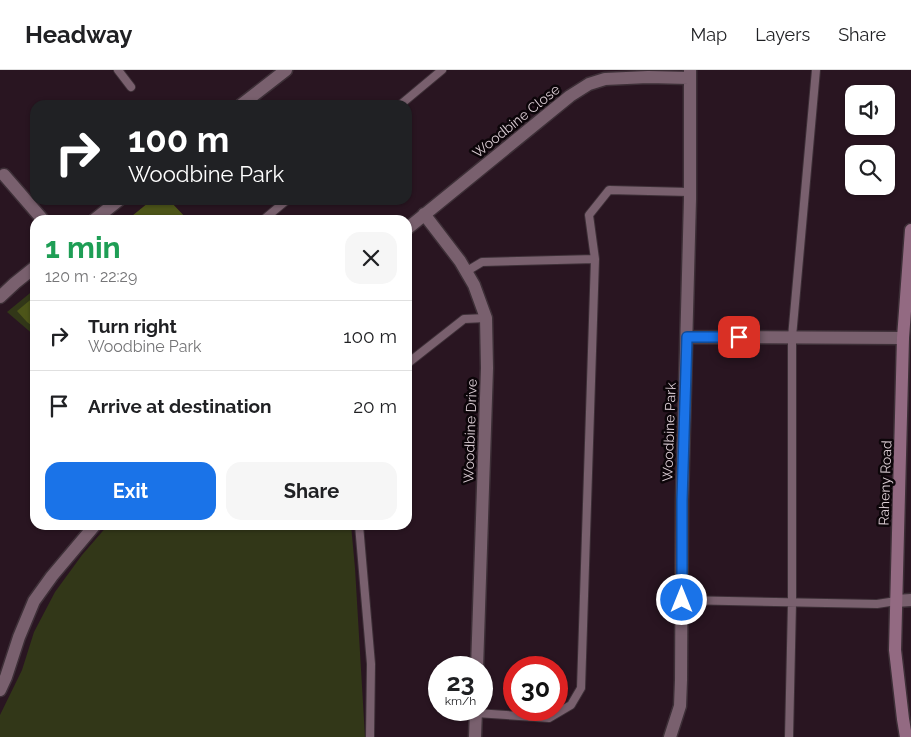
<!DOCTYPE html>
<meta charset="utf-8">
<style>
body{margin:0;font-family:Raleway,sans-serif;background:#f6f6f6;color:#202124;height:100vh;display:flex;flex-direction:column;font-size:19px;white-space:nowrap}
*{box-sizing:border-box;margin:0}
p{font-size:16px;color:#757577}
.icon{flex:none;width:28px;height:28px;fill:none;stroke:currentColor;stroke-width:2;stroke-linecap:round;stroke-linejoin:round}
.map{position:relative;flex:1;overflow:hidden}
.panel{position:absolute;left:30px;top:145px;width:382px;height:315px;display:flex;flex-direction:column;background:#fff;border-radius:15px;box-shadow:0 1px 4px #0004}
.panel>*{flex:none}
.guide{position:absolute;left:30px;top:30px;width:382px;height:105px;border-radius:15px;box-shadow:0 1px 4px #0004;background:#202124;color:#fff;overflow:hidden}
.tools{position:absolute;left:845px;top:15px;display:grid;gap:10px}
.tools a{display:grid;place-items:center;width:50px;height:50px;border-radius:10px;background:#fff;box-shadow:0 1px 4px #0004;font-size:25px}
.speed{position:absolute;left:428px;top:586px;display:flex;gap:10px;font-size:25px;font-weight:700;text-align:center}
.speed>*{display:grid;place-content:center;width:65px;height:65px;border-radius:50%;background:#fff;box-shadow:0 1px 4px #0004;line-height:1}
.speed small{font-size:12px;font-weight:400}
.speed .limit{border:8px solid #d22;background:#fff;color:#111}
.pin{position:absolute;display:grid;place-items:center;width:42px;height:42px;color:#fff;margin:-21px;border-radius:10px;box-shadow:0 2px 8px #0006}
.me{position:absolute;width:55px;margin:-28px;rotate:0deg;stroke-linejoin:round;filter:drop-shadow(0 0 4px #0008)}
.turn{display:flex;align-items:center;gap:18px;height:105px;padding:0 15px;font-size:22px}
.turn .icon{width:65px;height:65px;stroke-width:2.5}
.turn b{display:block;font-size:35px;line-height:42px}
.round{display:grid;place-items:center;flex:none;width:52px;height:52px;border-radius:15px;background:#f6f6f6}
.headline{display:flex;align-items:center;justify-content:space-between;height:85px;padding:0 15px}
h1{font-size:30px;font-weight:700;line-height:38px;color:#1e9e55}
.action{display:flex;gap:10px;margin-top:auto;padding:10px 15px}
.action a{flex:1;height:58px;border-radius:15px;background:#1a73e8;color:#fff;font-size:20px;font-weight:700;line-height:58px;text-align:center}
.action a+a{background:#f6f6f6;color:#202124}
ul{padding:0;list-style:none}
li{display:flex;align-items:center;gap:15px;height:70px;padding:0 15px;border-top:1px solid #e0e0e0}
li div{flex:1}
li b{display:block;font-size:19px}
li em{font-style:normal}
header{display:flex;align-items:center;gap:30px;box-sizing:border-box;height:70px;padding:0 25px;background:#fff;border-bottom:1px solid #e0e0e0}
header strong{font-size:24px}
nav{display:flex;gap:28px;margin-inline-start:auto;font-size:18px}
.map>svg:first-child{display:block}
.green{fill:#323718}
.forest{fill:#4d5519}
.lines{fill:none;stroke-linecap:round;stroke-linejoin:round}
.service-casing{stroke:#3d2f37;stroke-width:10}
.minor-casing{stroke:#3d2f37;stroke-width:15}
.secondary-casing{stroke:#3d2f37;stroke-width:15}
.service{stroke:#79606e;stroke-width:8}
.minor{stroke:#79606e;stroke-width:12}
.secondary{stroke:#936a82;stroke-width:12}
.route-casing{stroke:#114b97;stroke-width:12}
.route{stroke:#1a73e8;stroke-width:9}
.labels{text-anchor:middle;stroke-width:5;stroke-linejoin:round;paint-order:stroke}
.street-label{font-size:14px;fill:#dbcdd4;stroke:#0c0509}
</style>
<header>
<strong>Headway</strong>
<nav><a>Map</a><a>Layers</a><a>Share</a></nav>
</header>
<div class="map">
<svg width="911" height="667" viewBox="0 0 911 667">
<rect width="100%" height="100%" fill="#291521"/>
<!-- green -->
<path class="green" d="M35,219V266L7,242Z
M108,455H351L355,498L365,667H0V645L22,600L34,562L55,522L82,485Z"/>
<!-- forest -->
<path class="forest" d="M156,130H169L188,150H127L148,133Z
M35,226V258L27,252L17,241Z"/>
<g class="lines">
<!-- service casing -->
<g class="service-casing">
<path id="service" d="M118,0L131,17
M400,35L442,0
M263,150L287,130
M467,201L482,192L595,189
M408,293L464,249L486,248
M359,455L371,594L370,667
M681,530L877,534L896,531
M476,643L549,648L571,635L581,618L595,189L589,145L609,120L689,122
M789,667L792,533V267L816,0"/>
</g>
<!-- minor casing -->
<g class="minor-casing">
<path id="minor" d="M241,35L286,0
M4,105L43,150
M424,144L460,191L474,215L486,248L487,298L477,598
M94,150L119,130
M408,158L570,26L589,14L605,9L648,7L689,8
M0,227L15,213L35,197
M687,267L903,268
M896,531L911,530
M0,620L6,607L19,567L34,531L52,506L95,455
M475,667L476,640
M670,667L680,636L681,610L682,430L690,129V0"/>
</g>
<!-- secondary casing -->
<g class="secondary-casing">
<path id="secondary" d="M906,667L903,649L895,580L903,268L911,160"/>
</g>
<!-- service -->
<use href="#service" class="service"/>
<!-- minor -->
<use href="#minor" class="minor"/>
<!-- secondary -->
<use href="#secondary" class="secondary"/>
</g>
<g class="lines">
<!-- route casing -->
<g class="route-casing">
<path id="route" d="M682,530V430L687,267H739"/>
</g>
<!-- route -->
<use href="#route" class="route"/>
</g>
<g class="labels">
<!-- street labels -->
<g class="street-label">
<text transform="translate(516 51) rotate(-39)" y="5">Woodbine Close</text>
<text transform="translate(470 361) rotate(-88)" y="5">Woodbine Drive</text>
<text transform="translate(669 362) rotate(-88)" y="5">Woodbine Park</text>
<text transform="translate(885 413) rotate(-88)" y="5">Raheny Road</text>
</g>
</g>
</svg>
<div class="tools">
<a><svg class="icon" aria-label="sound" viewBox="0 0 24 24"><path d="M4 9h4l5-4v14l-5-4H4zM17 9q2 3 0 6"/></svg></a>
<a><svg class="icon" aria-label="search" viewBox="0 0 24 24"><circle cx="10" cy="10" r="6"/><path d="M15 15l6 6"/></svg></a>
</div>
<div class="speed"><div>23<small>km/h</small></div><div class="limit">30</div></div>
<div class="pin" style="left:739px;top:267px;background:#d93025"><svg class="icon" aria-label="arrive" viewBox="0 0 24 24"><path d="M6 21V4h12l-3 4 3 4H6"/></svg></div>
<svg class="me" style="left:682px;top:530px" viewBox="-20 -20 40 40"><circle r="17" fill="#1a73e8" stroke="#fff" stroke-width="3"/><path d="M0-11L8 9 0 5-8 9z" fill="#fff"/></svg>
<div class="guide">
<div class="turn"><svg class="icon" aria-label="right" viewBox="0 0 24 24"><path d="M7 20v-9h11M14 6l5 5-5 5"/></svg><div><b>100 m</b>Woodbine Park</div></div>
</div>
<section class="panel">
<div class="headline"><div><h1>1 min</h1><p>120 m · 22:29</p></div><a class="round"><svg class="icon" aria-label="close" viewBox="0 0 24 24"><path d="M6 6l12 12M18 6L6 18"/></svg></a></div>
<ul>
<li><svg class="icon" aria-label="right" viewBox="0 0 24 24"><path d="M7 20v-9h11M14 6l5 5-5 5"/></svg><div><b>Turn right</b><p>Woodbine Park</p></div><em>100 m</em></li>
<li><svg class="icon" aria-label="arrive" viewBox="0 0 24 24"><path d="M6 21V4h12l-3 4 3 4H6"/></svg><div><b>Arrive at destination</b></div><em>20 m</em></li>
</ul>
<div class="action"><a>Exit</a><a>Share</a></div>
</section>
</div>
